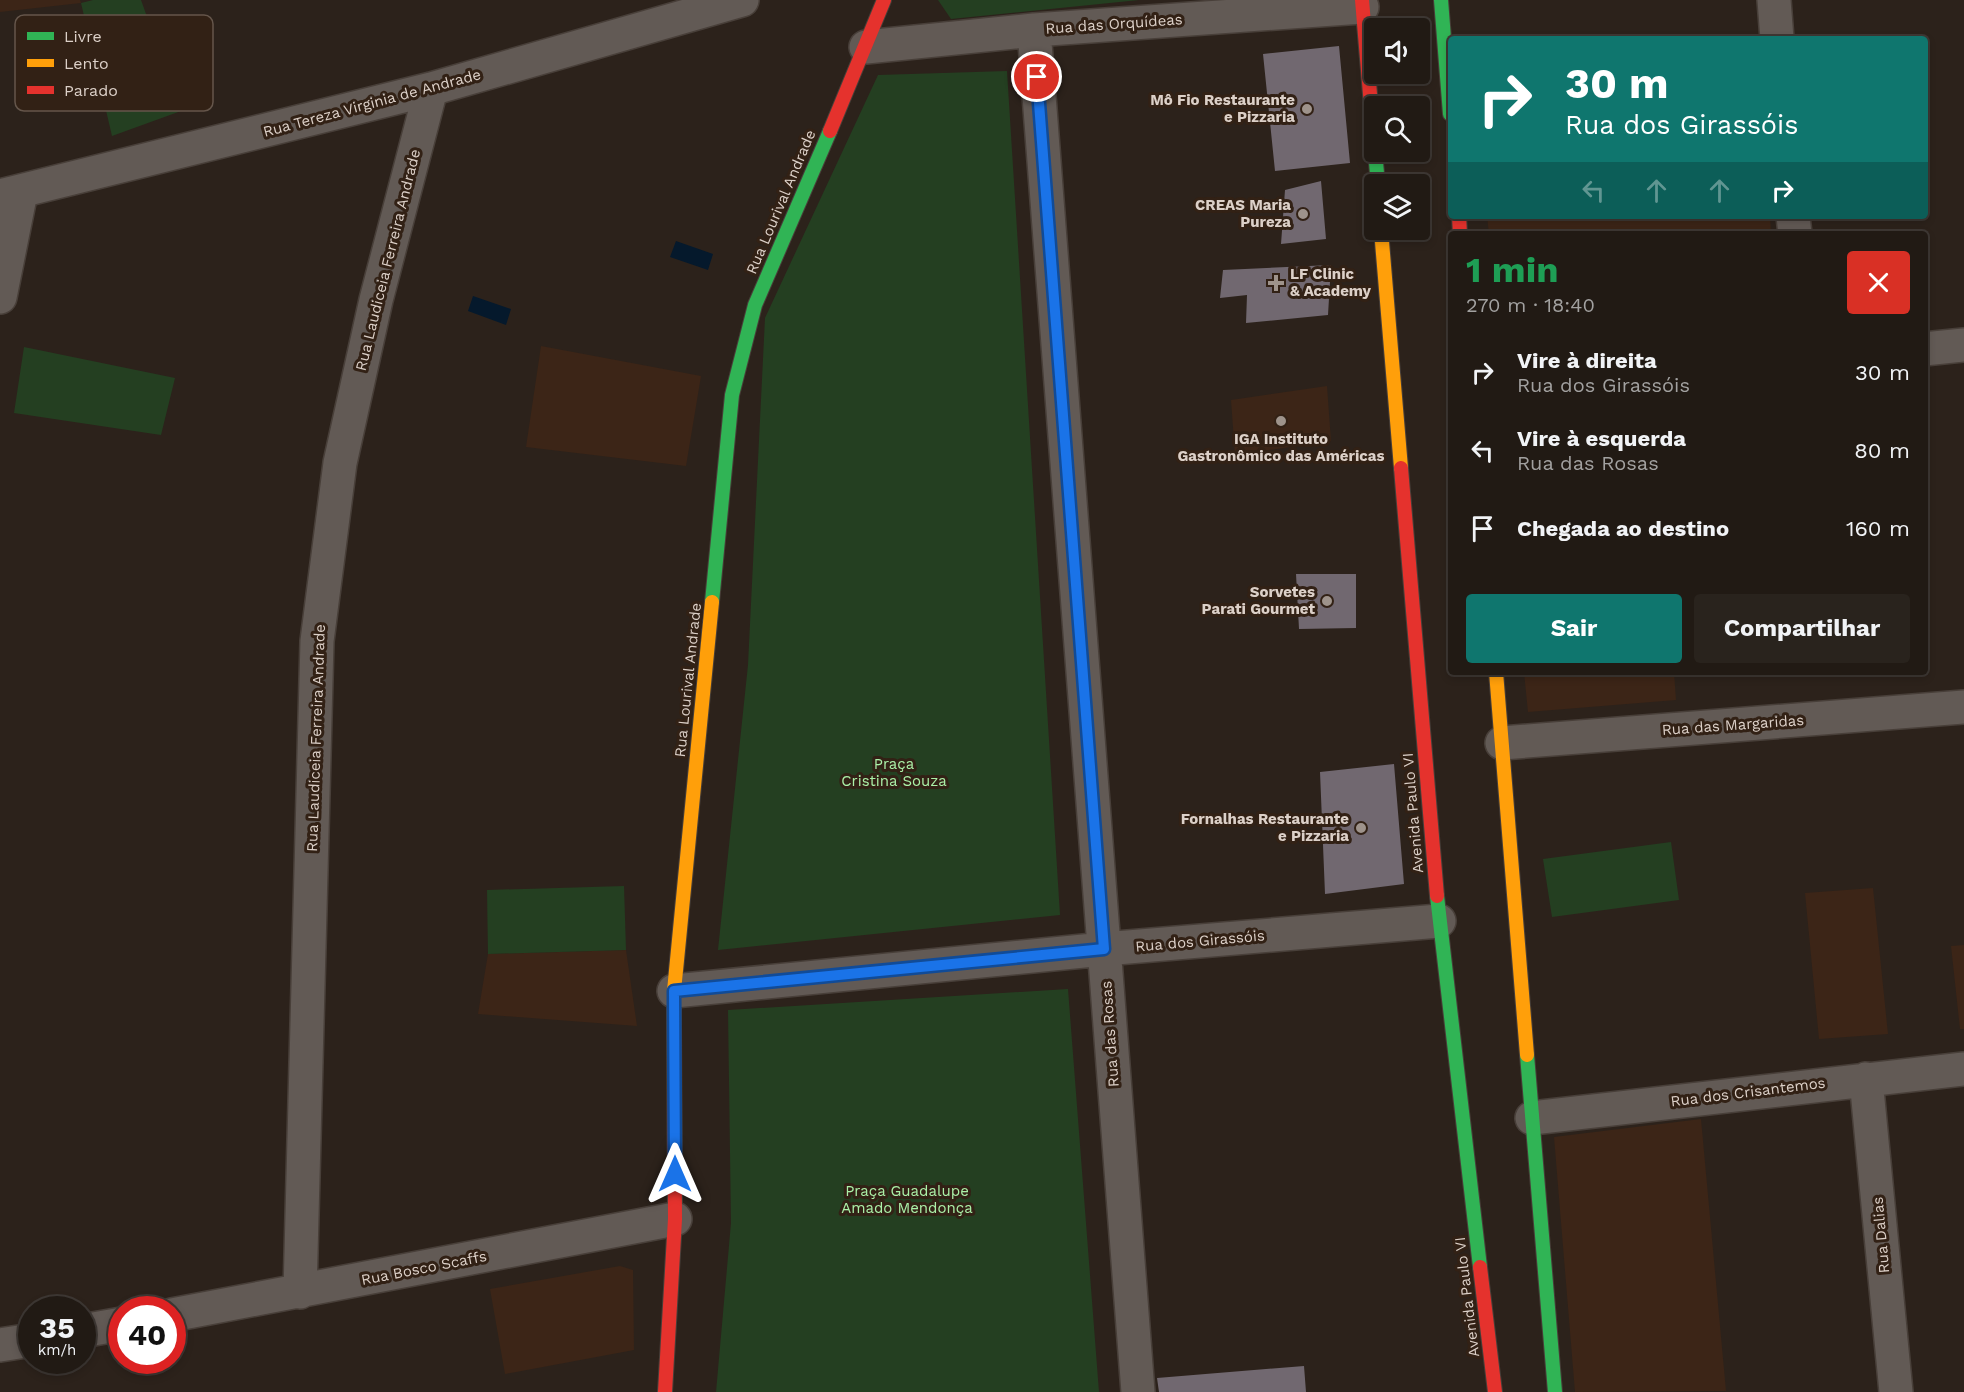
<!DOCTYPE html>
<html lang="pt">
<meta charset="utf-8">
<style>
body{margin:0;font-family:"Work Sans",sans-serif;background:#29231d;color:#f1f3f6;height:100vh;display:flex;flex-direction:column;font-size:22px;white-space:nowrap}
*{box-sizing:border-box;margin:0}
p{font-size:20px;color:#a2a1a0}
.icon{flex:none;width:33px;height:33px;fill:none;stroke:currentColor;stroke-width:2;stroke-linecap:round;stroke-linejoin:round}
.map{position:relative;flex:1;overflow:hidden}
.drawer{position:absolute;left:1448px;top:231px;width:480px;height:444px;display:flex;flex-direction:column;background:#211a14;border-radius:6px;box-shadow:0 3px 9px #0003,0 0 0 2px #3e3834}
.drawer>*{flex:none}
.top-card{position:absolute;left:1448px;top:36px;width:480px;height:183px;border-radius:6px;box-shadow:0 3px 9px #0003,0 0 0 2px #3e3834;background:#0f766e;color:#fff;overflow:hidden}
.controls{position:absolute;left:1364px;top:18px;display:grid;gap:12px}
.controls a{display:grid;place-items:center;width:66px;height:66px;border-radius:6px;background:#211a14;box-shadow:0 3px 9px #0003,0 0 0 2px #3e3834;font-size:30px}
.speed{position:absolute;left:18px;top:1296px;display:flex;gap:12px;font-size:30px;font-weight:700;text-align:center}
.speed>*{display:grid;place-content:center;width:78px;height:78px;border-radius:50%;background:#211a14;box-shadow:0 3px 9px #0003,0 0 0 2px #3e3834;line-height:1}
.speed small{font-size:15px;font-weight:400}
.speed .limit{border:9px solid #d22;background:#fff;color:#111}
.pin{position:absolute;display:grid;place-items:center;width:51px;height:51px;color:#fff;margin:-26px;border:3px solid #fff;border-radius:50%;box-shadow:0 2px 6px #0007}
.me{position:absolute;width:66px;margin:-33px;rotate:0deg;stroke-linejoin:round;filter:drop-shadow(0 0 4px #0008)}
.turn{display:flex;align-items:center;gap:21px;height:126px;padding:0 18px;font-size:27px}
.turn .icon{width:78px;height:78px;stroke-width:2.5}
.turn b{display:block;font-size:42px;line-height:51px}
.lanes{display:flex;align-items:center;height:57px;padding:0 18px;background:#0003;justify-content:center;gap:30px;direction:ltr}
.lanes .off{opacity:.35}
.round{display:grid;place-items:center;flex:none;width:63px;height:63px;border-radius:6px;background:#29231d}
.headline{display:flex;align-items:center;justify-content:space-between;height:102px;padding:0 18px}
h1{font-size:36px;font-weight:700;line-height:45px;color:#1e9e55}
.action{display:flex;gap:12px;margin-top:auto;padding:12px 18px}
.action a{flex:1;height:69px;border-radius:6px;background:#0f766e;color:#fff;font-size:24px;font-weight:700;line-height:69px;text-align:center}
.action a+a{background:#29231d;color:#f1f3f6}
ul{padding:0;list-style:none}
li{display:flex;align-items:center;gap:18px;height:78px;padding:0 18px}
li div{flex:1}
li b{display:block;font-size:22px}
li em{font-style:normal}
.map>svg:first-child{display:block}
.built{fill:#3c2517}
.green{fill:#243f21}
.water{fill:#05192c}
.building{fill:#716870}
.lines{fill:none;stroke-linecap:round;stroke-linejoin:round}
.street-casing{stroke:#483f39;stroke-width:36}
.fast-casing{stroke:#483f39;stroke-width:16}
.slow-casing{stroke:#483f39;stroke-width:16}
.jam-casing{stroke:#483f39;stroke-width:16}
.street{stroke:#625a55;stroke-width:33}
.fast{stroke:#30b455;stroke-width:14}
.slow{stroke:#ff9f0a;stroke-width:14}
.jam{stroke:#e5322d;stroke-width:14}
.route-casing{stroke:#114b97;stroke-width:15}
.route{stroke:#1a73e8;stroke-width:10}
.poi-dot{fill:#9e938b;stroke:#322115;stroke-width:2}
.labels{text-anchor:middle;stroke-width:6;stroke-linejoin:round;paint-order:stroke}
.street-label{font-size:15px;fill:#dcd0c8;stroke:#322115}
.poi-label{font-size:15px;font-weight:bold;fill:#dcd0c8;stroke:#322115;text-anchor:end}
.park-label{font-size:15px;fill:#abf1a8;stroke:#322115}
.key{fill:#322115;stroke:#65564b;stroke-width:1.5}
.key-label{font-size:16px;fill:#dcd0c8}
</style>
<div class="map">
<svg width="1964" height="1392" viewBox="0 0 1964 1392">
<rect width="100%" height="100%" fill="#2c221b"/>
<!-- built -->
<path class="built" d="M0,0H80L81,3L0,12Z
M1487,216H1770L1771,234H1489Z
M541,346L701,376L686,466L526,447Z
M1327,386L1331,441L1235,455L1231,400Z
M1524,672H1674L1676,700L1528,712Z
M1873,888L1888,1034L1819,1039L1805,893Z
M1964,945V1029H1960L1951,946Z
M626,950L637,1026L478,1014L488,954Z
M1701,1119L1726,1391L1575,1392L1554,1137Z
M620,1266L633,1270L634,1350L505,1374L490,1289Z"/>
<!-- green -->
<path class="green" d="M93,0H141L181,111L112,136L81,3Z
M938,0H1139L951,19Z
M1007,71L1060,915L718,950L748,665L765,318L878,75Z
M24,347L175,378L161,435L14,413Z
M1671,842L1679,900L1552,917L1543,859Z
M624,886L626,950L488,954L487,890Z
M1068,989L1099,1392H716L731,1223L728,1010Z"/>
<!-- water -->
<path class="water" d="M676,241L713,254L708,270L670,257Z
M473,296L511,309L506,325L468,311Z"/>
<!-- building -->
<path class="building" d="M1339,46L1350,163L1275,171L1263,54Z
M1321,181L1326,239L1281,244L1285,190Z
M1331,265L1328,315L1246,323L1247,295L1220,298L1223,270Z
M1296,574H1356V628L1299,629Z
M1394,764L1404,884L1325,894L1320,772Z
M1304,1366L1306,1392H1159L1157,1378Z"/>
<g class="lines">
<!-- street casing -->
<g class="street-casing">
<path id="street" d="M1774,0L1777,39
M1034,30L1138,1392
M866,47L1034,30L1362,7
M0,196L431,89L742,0
M1793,216L1795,234
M0,297L21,192
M1924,349L1964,345
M1502,743L1964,707
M674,991L1104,949L1439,921
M1866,1079L1896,1392
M1532,1118L1964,1069
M300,1292L317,641L340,463L376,300L431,89
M172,1315L675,1219
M82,1331L122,1324
M0,1345L32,1340"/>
</g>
<!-- fast casing -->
<g class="fast-casing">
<path id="fast" d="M1441,0L1450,114
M1375,152L1378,184
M712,602L732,395L755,305L830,131
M1437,896L1480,1267
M1527,1055L1555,1392"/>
</g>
<!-- slow casing -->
<g class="slow-casing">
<path id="slow" d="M1381,230L1401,468
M1496,672L1527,1055
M674,1023V991L712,602"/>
</g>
<!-- jam casing -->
<g class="jam-casing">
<path id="jam" d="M1362,0L1374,141
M830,131L884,0
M1459,216L1460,234
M1401,468L1437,896
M1480,1267L1495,1392
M665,1392L675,1219L674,1023"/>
</g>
<!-- street -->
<use href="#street" class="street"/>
<!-- fast -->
<use href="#fast" class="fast"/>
<!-- slow -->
<use href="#slow" class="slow"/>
<!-- jam -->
<use href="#jam" class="jam"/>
</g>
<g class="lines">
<!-- route casing -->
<g class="route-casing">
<path id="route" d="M675,1174L674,991L1104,949L1037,77"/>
</g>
<!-- route -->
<use href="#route" class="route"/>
</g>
<!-- markers -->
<g class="poi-dot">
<circle cx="1307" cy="109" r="6"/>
<circle cx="1303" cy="214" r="6"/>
<path d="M1273 274h6v6h6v6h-6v6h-6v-6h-6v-6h6z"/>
<circle cx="1281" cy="421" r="6"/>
<circle cx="1327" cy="601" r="6"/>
<circle cx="1361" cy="828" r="6"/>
</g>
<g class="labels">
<!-- street labels -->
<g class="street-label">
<text transform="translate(1114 24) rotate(-4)" y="5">Rua das Orquídeas</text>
<text transform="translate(372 103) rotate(-15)" y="5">Rua Tereza Virginia de Andrade</text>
<text transform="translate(781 202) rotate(-67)" y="5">Rua Lourival Andrade</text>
<text transform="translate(388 260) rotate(-76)" y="5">Rua Laudiceia Ferreira Andrade</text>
<text transform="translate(688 680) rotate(-84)" y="5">Rua Lourival Andrade</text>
<text transform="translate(1733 725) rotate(-4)" y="5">Rua das Margaridas</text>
<text transform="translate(316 738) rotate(-88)" y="5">Rua Laudiceia Ferreira Andrade</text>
<text transform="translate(1413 813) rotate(-95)" y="5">Avenida Paulo VI</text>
<text transform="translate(1200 941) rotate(-5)" y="5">Rua dos Girassóis</text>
<text transform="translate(1110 1034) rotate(-94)" y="5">Rua das Rosas</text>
<text transform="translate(1748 1092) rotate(-7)" y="5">Rua dos Crisantemos</text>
<text transform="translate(1881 1235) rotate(-95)" y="5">Rua Dalias</text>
<text transform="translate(424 1268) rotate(-11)" y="5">Rua Bosco Scaffs</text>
<text transform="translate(1467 1297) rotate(-97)" y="5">Avenida Paulo VI</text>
</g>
<!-- poi labels -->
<g class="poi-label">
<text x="1295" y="105">Mô Fio Restaurante<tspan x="1295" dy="17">e Pizzaria</tspan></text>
<text x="1291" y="210">CREAS Maria<tspan x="1291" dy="17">Pureza</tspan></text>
<text x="1290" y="279" text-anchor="start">LF Clinic<tspan x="1290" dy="17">&amp; Academy</tspan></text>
<text x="1281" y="444" text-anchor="middle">IGA Instituto<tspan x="1281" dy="17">Gastronômico das Américas</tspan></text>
<text x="1315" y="597">Sorvetes<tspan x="1315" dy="17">Parati Gourmet</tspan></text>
<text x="1349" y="824">Fornalhas Restaurante<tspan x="1349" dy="17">e Pizzaria</tspan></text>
</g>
<!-- park labels -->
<g class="park-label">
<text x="894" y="769">Praça<tspan x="894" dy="17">Cristina Souza</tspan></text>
<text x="907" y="1196">Praça Guadalupe<tspan x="907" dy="17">Amado Mendonça</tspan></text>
</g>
</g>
<!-- legend -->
<rect x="15" y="15" width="198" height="96" rx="9" class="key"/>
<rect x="27" y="32" width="27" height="8" fill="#30b455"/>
<rect x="27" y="59" width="27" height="8" fill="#ff9f0a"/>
<rect x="27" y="86" width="27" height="8" fill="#e5322d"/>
<g class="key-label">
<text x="64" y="42">Livre</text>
<text x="64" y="69">Lento</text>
<text x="64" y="96">Parado</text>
</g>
</svg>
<div class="controls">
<a><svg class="icon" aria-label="sound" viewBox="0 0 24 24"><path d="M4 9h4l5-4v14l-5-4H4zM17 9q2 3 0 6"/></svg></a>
<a><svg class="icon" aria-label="search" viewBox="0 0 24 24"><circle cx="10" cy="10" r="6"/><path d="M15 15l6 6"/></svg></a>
<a><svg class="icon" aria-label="layers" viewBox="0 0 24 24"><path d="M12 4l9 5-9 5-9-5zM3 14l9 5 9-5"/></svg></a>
</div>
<div class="speed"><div>35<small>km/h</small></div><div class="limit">40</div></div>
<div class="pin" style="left:1037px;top:77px;background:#d93025"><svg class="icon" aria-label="arrive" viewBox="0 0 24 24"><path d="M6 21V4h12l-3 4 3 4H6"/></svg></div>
<svg class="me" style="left:675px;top:1174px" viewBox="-20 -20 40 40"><path d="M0-17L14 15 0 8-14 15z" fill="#1a73e8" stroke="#fff" stroke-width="4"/></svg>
<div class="top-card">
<div class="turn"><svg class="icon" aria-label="right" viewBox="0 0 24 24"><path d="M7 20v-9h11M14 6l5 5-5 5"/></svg><div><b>30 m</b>Rua dos Girassóis</div></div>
<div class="lanes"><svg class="icon off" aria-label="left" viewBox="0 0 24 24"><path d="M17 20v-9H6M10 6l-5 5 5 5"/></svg><svg class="icon off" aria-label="ahead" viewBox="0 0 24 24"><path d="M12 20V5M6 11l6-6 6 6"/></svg><svg class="icon off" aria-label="ahead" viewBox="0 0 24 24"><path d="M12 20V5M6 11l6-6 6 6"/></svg><svg class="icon" aria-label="right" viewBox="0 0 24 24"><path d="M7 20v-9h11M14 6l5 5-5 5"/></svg></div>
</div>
<section class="drawer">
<div class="headline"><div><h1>1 min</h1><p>270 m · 18:40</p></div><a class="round" style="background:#d93025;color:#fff"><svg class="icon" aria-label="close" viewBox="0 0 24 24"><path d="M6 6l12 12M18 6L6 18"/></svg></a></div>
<ul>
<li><svg class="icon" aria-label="right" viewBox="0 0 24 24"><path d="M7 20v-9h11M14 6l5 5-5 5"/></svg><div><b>Vire à direita</b><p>Rua dos Girassóis</p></div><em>30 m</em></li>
<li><svg class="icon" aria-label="left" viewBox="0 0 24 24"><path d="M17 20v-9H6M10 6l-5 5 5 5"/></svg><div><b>Vire à esquerda</b><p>Rua das Rosas</p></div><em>80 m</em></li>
<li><svg class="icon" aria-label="arrive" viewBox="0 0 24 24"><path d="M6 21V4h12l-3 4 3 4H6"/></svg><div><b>Chegada ao destino</b></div><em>160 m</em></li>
</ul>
<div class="action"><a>Sair</a><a>Compartilhar</a></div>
</section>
</div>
